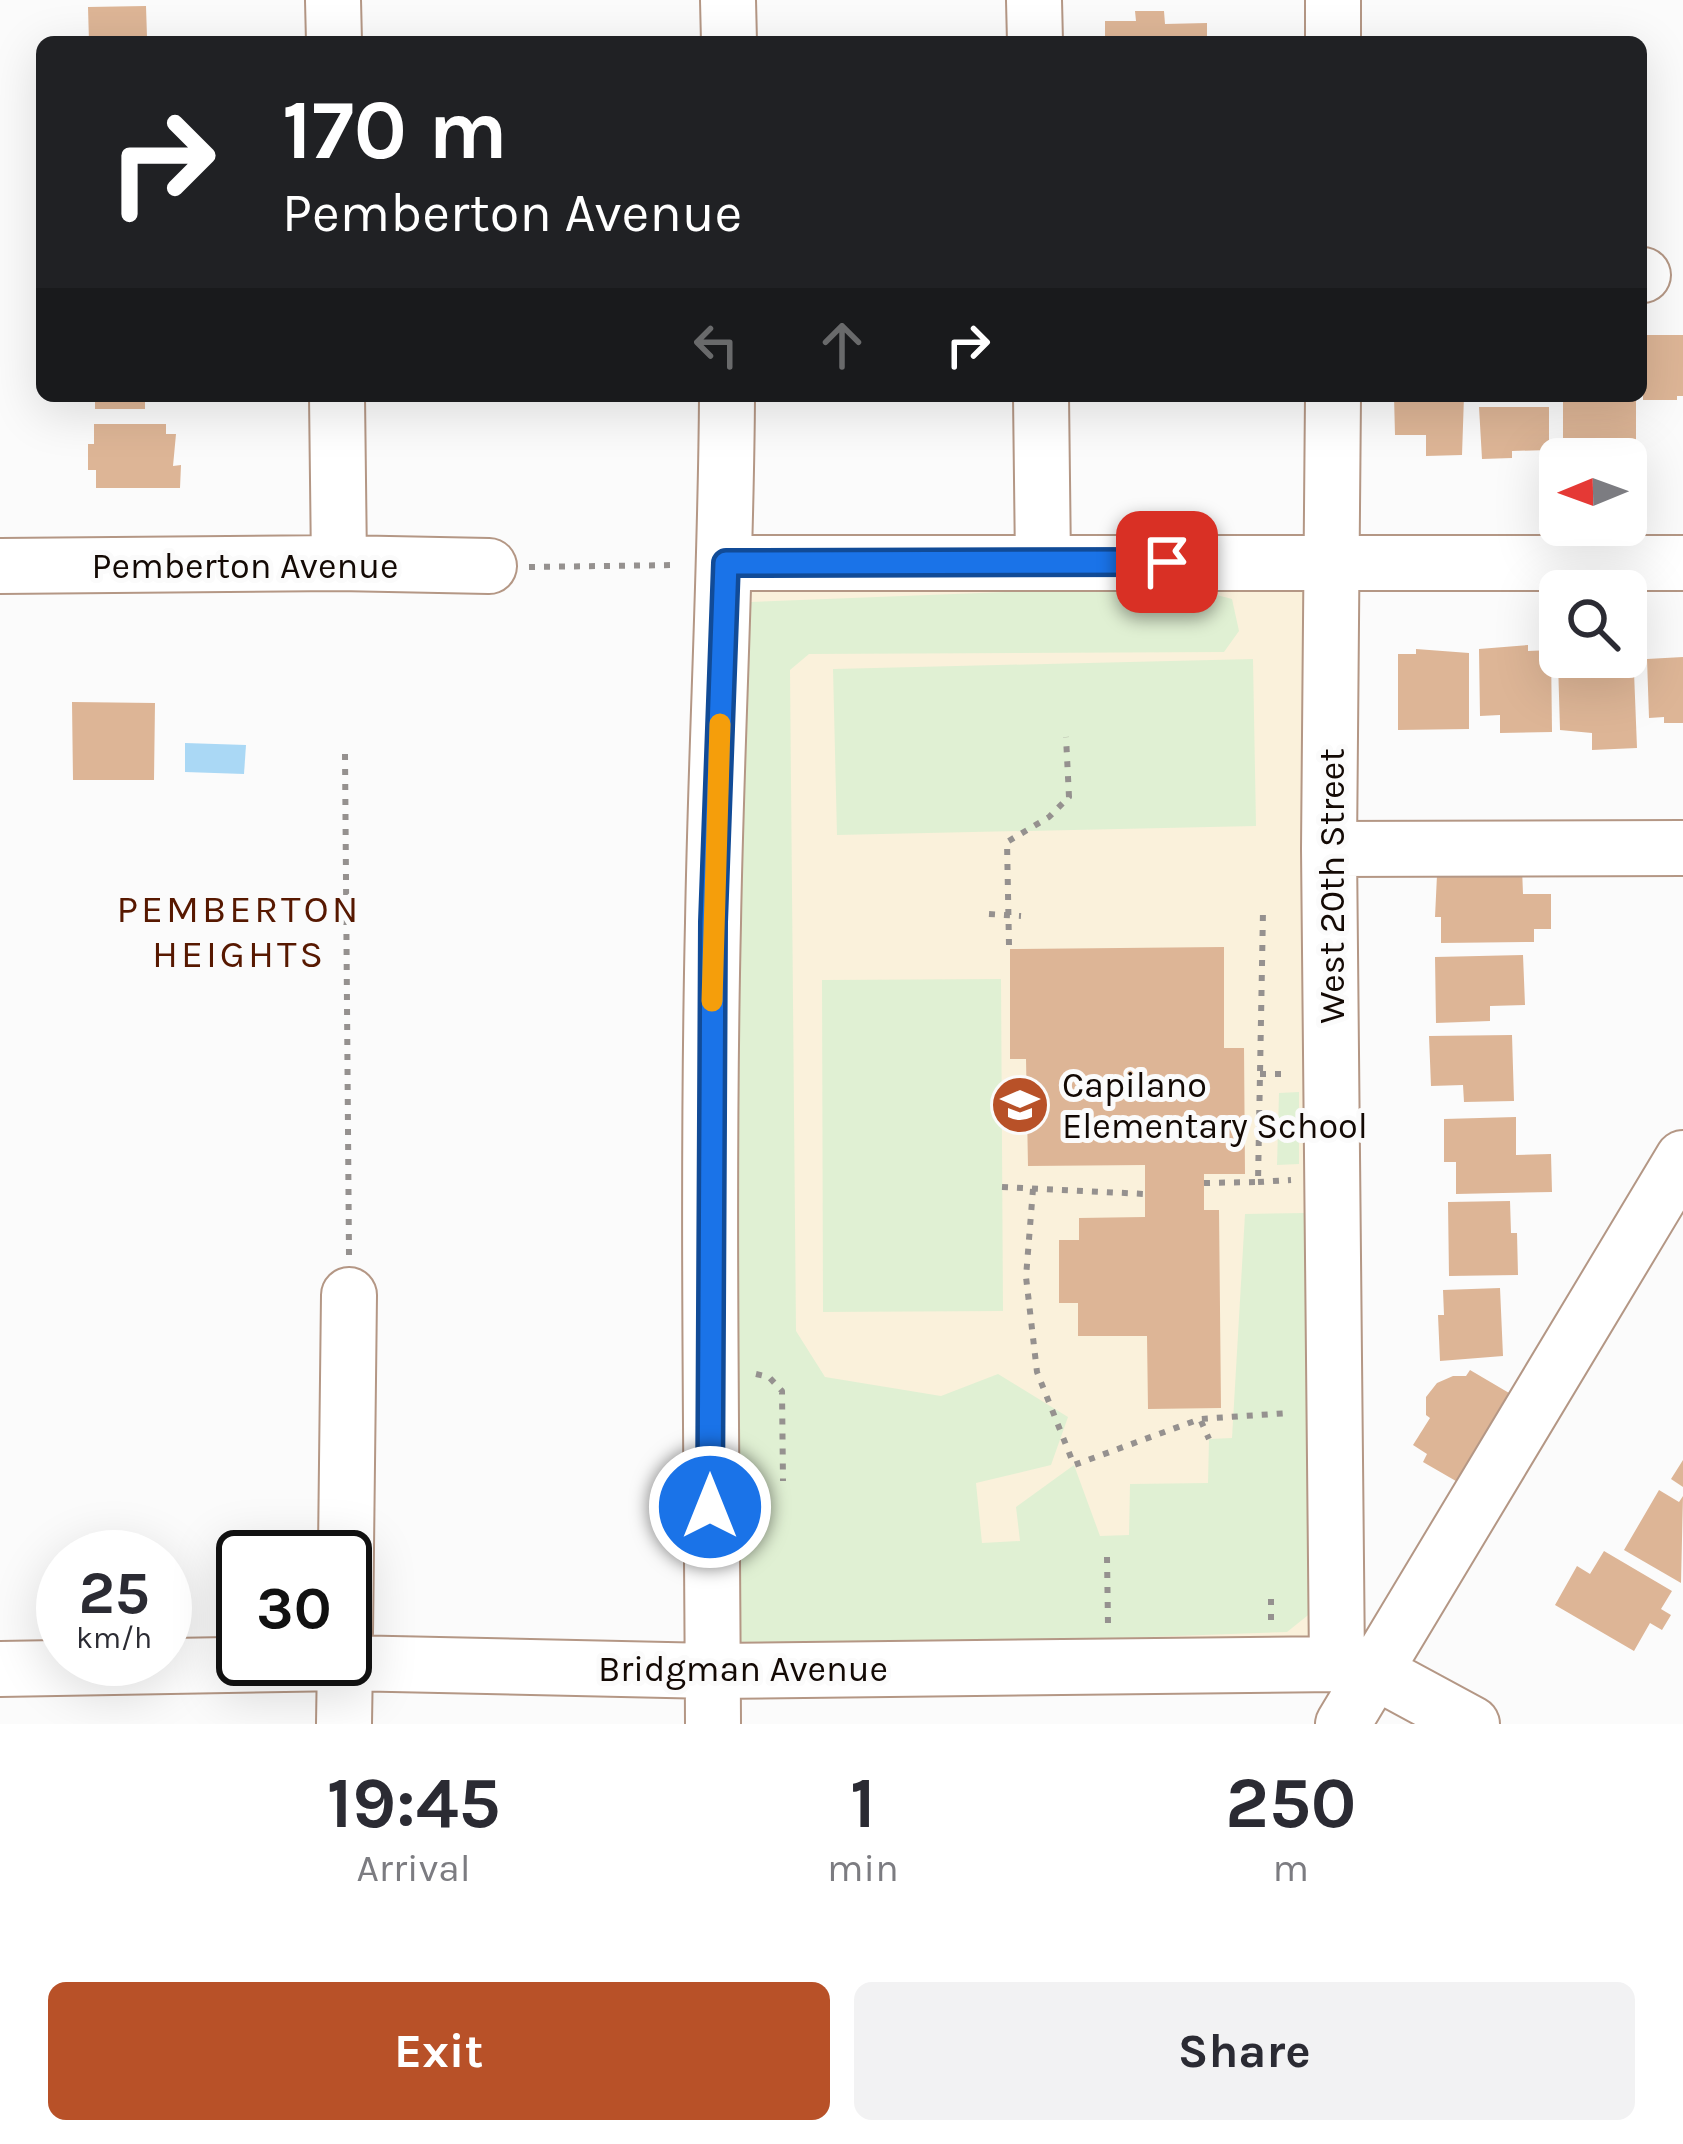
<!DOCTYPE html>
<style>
body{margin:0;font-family:Karla,sans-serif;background:#f2f2f3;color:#2b2b33;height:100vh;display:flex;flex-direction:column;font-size:45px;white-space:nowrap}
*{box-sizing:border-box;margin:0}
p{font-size:39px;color:#7c7c81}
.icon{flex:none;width:66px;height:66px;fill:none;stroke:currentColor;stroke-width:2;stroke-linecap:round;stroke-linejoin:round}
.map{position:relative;height:1724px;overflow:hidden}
.panel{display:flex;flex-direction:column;background:#fff;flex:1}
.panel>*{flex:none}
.hud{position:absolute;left:36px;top:36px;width:1611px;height:366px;border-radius:18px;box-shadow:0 12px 48px #0002;background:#202124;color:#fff;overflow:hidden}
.needle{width:78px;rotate:269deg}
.tools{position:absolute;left:1539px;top:438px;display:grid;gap:24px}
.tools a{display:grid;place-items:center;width:108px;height:108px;border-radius:18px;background:#fff;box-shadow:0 12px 48px #0002;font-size:60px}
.speed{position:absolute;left:36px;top:1530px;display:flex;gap:24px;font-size:60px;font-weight:700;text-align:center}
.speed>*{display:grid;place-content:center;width:156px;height:156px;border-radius:50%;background:#fff;box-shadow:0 12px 48px #0002;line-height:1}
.speed small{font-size:30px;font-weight:400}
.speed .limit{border:6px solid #111;border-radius:18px;background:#fff;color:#111}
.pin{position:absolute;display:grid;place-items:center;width:102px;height:102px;color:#fff;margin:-51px;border-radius:24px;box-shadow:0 6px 18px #0006}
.me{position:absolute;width:132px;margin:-66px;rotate:0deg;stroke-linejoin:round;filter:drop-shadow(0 0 9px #0008)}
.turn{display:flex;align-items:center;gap:42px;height:252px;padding:0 48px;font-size:54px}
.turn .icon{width:156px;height:156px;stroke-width:2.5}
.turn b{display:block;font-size:84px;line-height:102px}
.lanes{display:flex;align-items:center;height:114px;padding:0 48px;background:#0003;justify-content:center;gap:60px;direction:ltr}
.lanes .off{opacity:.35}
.eta{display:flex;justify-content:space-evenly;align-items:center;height:204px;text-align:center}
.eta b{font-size:72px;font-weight:700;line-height:84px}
.button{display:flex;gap:24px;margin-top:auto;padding:24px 48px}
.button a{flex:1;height:138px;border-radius:18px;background:#b85128;color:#fff;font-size:48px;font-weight:700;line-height:138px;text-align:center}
.button a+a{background:#f2f2f3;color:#2b2b33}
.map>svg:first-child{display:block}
.education{fill:#faf1db}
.green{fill:#e0f0d3}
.water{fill:#aad8f5}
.building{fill:#ddb596}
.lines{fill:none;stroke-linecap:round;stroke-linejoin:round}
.minor-casing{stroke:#b49785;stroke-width:58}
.path{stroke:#95918f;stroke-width:6;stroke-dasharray:6 9;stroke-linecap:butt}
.minor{stroke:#fff;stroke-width:54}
.route-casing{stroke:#114b97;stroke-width:30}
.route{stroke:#1a73e8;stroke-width:21}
.slow{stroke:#f59e0b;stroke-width:21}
.labels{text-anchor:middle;stroke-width:10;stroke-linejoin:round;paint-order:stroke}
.street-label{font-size:36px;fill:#130904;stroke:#fbfbfb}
.poi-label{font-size:36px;fill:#130904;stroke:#fbfbfb;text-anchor:start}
.neighbourhood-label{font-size:39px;letter-spacing:3px;fill:#571800;stroke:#fbfbfb}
</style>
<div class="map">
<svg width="1683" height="1724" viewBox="0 0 1683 1724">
<rect width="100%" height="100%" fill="#fbfbfb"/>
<!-- education -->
<path class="education" d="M1313,577L1326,1638L725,1664L719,580Z"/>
<!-- green -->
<path class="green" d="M1179,585L1232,599L1239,631L1224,652L809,654L790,670L796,1331L825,1377L941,1396L998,1374L1068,1417L1051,1465L976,1483L982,1543L1020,1541L1016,1507L1074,1465L1100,1536L1129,1535L1130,1484L1208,1483L1209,1439L1232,1438L1245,1214L1306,1213L1327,1600L1287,1632L754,1651L731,1644L726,636L750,602Z
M1253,659L1256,826L837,835L833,669Z
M1001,979L1003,1311L823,1312L822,980Z
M1299,1092V1164L1277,1165L1279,1093Z"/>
<!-- water -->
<path class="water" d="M185,743L246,745L244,774L185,772Z"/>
<!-- building -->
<path class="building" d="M146,6L147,37H168V42H89L88,7Z
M1135,11H1164L1165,24L1207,23V42H1105V21H1136Z
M1643,335H1683V396H1677V400H1643Z
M95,396H145V409H95Z
M1394,396H1464L1462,455L1426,456V435H1395Z
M1563,396H1636V451H1611L1612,459H1563Z
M1479,407H1549V450L1512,451V458L1482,459Z
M94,424H166V434H176L173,466L181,465L180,488H96V470H88V444H94Z
M1528,645V651L1551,650L1552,732L1500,733V715L1480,716L1479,649Z
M1416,649L1469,653V729L1398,730V654H1416Z
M1683,657V723H1664V717L1649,718L1647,659Z
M1594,661V666H1614V673L1634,672L1637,748L1592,750V733L1560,730L1558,662Z
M72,702L155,703L154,780H73Z
M1522,868L1523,894H1551V929H1534V942L1441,943V917H1435L1437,875Z
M1224,947V1048H1244L1245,1174H1204V1210H1219L1221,1408L1148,1409L1147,1336H1078V1303H1059V1240H1079V1218L1145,1217V1165L1028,1166L1026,1059H1010V949Z
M1523,955L1525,1005L1490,1006V1021L1436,1023L1435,957Z
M1512,1035L1514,1101L1464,1102L1463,1085L1431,1086L1429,1036Z
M1516,1117V1155L1551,1154L1552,1192L1456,1194V1162H1444V1119Z
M1510,1201L1511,1233H1517L1518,1275L1449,1276L1448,1202Z
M1500,1288L1503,1356L1440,1361L1438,1315H1444L1443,1290Z
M1470,1370L1521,1400L1468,1488L1423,1462L1427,1454L1413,1445L1430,1418L1426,1415V1397L1437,1383L1453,1376H1466Z
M1683,1460V1487L1671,1479Z
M1659,1490L1679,1502L1683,1496L1681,1583L1624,1550Z
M1604,1551L1672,1591L1661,1609L1671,1615L1662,1630L1650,1623L1634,1651L1555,1605L1577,1566L1590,1574Z"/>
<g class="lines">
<!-- minor casing -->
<g class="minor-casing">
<path id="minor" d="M333,0L334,42
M728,0L729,42
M1034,0L1035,42
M1333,0V42
M1641,275H1643
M337,396L339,563
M1041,396L1043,562
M1333,396L1329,849L1337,1664
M726,563H1683
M0,566L339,563L489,566
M1329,849L1683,848
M345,1633L349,1295
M0,1669L345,1663L712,1671L1337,1664L1374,1671L1472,1724
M344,1724L345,1659
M713,1724C712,1457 707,1190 713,923C716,747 726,572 727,396
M1343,1724L1683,1158"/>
</g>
<!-- path -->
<path class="path" d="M529,567L678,565
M345,754L349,1255
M989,914L1021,916
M1009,945L1007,842L1049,817L1069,797L1066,737
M1260,1074H1286
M1258,1182L1291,1180
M1204,1183L1258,1182L1263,911
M1002,1187L1145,1194
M1033,1189L1026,1277L1037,1372L1074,1465L1200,1419L1289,1413
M756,1374L769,1377L782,1391L783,1481
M1201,1421L1209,1439
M1107,1557L1108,1624
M1271,1599V1620"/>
<!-- minor -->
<use href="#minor" class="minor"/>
</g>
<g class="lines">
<!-- route casing -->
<g class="route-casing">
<path id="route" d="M710,1507L713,922L726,563L1167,562"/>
</g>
<!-- route -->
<use href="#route" class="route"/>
<!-- slow -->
<path class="slow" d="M712,1001L720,724"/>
</g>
<!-- icons -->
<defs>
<g id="school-disc" transform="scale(3)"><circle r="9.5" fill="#b85128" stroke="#fbfbfb"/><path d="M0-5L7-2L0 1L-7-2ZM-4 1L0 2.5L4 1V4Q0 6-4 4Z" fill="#fff"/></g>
</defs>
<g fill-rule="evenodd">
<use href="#school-disc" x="1020" y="1105"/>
</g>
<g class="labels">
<!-- street labels -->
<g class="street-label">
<text x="245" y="578">Pemberton Avenue</text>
<text transform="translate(1331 886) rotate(-90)" y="13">West 20th Street</text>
<text x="743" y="1681">Bridgman Avenue</text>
</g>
<!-- poi labels -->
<g class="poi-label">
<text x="1062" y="1097">Capilano<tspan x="1062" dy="41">Elementary School</tspan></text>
</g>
<!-- neighbourhood labels -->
<g class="neighbourhood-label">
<text x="239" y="922">PEMBERTON<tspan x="239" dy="45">HEIGHTS</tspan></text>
</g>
</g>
</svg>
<div class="tools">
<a><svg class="needle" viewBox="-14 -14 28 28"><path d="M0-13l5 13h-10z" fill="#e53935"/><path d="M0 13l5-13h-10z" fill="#7c7c81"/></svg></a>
<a><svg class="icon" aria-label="search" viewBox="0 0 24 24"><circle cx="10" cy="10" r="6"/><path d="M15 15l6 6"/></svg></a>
</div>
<div class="speed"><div>25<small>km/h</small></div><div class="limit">30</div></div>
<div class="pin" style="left:1167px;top:562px;background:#d93025"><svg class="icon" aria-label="arrive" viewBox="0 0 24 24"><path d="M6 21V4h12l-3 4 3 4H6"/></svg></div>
<svg class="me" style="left:710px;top:1507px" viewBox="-20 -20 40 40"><circle r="17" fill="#1a73e8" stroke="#fff" stroke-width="3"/><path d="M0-11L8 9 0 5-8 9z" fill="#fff"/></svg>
<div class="hud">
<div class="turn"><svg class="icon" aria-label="right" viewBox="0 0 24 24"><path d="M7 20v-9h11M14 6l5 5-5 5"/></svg><div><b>170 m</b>Pemberton Avenue</div></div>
<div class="lanes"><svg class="icon off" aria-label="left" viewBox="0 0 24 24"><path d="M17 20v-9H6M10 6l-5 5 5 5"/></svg><svg class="icon off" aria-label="ahead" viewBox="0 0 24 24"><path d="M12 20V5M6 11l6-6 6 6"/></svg><svg class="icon" aria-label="right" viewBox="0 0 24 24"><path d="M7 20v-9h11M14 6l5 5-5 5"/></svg></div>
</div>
</div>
<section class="panel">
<div class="eta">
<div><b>19:45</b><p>Arrival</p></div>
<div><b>1</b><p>min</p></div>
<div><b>250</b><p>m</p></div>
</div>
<div class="button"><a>Exit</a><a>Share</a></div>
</section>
